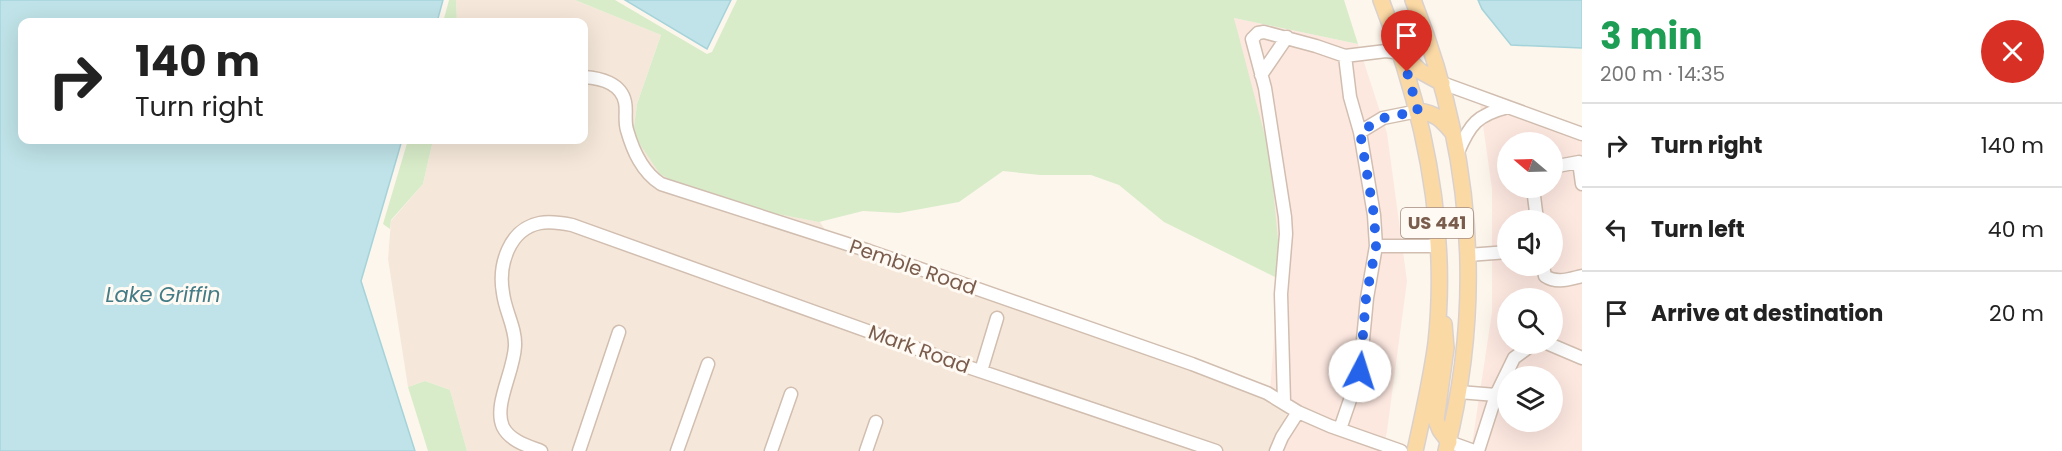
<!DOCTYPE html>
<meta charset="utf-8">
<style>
body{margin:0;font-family:Poppins,sans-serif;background:#f6f6f6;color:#222;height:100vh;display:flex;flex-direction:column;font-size:22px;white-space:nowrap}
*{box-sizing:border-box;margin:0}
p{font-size:20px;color:#767676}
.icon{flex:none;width:33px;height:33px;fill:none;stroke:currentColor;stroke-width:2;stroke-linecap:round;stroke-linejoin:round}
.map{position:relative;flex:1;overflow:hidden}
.drawer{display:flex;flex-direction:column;background:#fff;width:480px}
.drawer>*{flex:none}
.hud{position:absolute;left:18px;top:18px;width:570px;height:126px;border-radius:12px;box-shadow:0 6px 24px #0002;background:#fff;color:#222;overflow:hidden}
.needle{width:39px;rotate:289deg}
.controls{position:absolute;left:1497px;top:132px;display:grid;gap:12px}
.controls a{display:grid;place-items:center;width:66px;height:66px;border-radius:50%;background:#fff;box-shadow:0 6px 24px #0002;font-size:30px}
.pin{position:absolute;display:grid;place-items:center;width:51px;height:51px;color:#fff;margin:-62px -26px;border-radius:50% 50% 50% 0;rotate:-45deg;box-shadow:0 0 6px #0007}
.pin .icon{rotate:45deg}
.me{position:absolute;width:66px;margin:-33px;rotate:5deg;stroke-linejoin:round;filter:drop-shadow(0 0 4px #0008)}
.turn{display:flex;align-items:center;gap:21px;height:126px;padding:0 18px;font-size:27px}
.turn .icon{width:78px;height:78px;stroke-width:2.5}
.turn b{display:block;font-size:42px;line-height:51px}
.round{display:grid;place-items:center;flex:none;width:63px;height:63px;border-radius:32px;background:#f6f6f6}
.head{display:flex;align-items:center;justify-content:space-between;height:102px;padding:0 18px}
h1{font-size:36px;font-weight:700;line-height:45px;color:#1e9e55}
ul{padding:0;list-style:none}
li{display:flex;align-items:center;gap:18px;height:84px;padding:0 18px;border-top:2px solid #e0e0e0}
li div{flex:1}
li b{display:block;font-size:22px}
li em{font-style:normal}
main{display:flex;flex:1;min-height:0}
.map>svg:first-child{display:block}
.residential{fill:#f5e8da}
.commercial{fill:#fde8e0;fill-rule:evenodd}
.green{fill:#d8ecc9}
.water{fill:#bfe3e8;stroke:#a5d3da;stroke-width:1.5}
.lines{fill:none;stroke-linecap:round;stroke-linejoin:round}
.minor-casing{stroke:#d1beb0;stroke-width:15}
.major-casing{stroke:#dad1cd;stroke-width:18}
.minor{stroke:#fff;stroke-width:12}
.major{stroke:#fbd9a5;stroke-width:15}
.route{stroke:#2563eb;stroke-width:10;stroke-dasharray:0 18}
.labels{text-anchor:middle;stroke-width:6;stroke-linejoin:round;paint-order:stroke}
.shield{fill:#fffaf3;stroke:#a28b7f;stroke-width:1.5}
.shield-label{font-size:18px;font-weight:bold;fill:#7a5c4d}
.street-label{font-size:20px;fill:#7a5c4d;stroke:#fffaf3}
.water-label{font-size:21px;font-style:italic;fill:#437c86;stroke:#fffaf3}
</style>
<main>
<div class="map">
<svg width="1582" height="451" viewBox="0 0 1582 451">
<rect width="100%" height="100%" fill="#fdf6ec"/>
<!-- residential -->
<path class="residential" d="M456,0H575L661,35L637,104L633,133L661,174L710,201L820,222L831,239L1281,395L1288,408L1277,451H467L450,390L425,381L408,387L388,259L391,221L423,184L433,140H584V22H457Z"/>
<!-- commercial -->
<path class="commercial" d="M1234,18L1358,44L1387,133L1407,281L1387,431L1383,451H1277L1288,408L1270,391L1280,261Z
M1480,104L1582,135V451H1471L1492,312V189ZM1508,142H1552V188H1508ZM1508,220H1552V266H1508ZM1508,298H1552V344H1508ZM1508,376H1552V422H1508Z"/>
<!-- green -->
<path class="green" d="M449,0H456L457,22H443Z
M575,0H615L707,54L712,52L737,0H1344L1358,44L1234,18L1270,155L1280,261L1279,279L1164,222L1119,185L1091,175H1040L1003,171L959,202L899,213L863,211L819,222L710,201L660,174L633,134L637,104L661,35Z
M408,140H433L423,184L391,220L390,229L383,224Z
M425,381L450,390L467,451H428L408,387Z"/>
<!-- water -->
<path class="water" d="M0,0H443L437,22H22V140H402L361,281L415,451H0Z
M625,0H731L707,49Z
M1478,0H1582V48L1511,45L1482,9Z"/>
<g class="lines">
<!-- minor casing -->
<g class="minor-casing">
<path id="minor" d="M1261,75L1287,37
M584,77C600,78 621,83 625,102C627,111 624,120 627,130C633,151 642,172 661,184L869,251L1192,364L1267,393L1298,412
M1442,83L1582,134
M1360,132L1383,118L1418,111
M1458,152C1470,124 1477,115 1508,107
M1552,167L1579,162L1582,184
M1533,188L1537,220
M1376,246H1439
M1468,255L1508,252
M1543,266L1545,276C1557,284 1569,279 1582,276
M1549,344L1582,358
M981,371L997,318
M1459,392L1496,395L1478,451
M1496,395L1514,358L1533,344
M1284,402L1281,294L1286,234L1285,217L1265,88L1252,39L1258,33L1264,32L1316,46L1345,56
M1340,429L1360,371L1367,298L1376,246L1374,215L1360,132L1350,97L1345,56L1386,51L1402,53
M1449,442L1474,451
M541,451C528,446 510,441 503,427C493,405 514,372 515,346C516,328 505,311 503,293C498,265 509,229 540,223C551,221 562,223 572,225L965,366L1216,451
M579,451L619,332
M677,451L708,364
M771,451L791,394
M866,451L876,422
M1276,451L1282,437L1298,412L1330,426L1401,451"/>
</g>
<!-- major casing -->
<g class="major-casing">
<path id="major" d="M1381,0C1424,110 1449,225 1436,343C1431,380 1423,415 1415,451
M1413,0C1471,146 1485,298 1446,451
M1404,55L1420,71L1442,83
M1418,111C1436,113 1442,120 1453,133
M1444,324L1446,348L1436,420L1440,430L1449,442"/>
</g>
<!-- minor -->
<use href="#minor" class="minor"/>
<!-- major -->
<use href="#major" class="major"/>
</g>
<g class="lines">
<!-- route -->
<path class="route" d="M1360,371L1366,298L1376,246L1374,215L1360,132L1383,118L1418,111L1407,72"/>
</g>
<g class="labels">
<!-- shield labels -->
<rect class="shield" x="1401" y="208" width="72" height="30" rx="4.5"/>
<g class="shield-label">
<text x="1437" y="229">US 441</text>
</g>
<!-- street labels -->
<g class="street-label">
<text transform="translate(913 267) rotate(19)" y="7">Pemble Road</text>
<text transform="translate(919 349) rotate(20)" y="7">Mark Road</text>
</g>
<!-- water labels -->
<g class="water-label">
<text x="163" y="302">Lake Griffin</text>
</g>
</g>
</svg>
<div class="controls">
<a><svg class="needle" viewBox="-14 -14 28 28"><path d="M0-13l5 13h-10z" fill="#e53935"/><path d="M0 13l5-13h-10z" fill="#767676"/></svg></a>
<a><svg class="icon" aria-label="sound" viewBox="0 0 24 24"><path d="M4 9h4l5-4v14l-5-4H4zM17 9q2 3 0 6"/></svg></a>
<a><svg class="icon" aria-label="search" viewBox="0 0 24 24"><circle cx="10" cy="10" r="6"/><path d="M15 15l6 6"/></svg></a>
<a><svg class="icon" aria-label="layers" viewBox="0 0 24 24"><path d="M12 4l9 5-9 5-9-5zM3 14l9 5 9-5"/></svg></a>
</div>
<div class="pin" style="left:1407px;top:72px;background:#d93025"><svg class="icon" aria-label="arrive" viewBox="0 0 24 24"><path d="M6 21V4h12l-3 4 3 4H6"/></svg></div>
<svg class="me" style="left:1360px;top:371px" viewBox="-20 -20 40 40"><circle r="19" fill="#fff"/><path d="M0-13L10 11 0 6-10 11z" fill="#2563eb"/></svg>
<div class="hud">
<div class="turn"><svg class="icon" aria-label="right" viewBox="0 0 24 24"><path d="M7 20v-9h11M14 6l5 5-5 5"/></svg><div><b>140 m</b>Turn right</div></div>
</div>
</div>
<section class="drawer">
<div class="head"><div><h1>3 min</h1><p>200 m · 14:35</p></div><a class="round" style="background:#d93025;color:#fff"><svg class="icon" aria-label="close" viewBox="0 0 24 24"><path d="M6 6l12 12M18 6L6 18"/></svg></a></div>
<ul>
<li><svg class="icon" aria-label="right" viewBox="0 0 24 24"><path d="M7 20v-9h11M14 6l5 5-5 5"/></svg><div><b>Turn right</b></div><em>140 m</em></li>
<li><svg class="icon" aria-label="left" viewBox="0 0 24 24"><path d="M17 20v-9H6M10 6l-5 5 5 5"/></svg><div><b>Turn left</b></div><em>40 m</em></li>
<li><svg class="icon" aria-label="arrive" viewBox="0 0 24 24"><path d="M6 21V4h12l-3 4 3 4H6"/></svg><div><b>Arrive at destination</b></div><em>20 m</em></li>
</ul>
</section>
</main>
